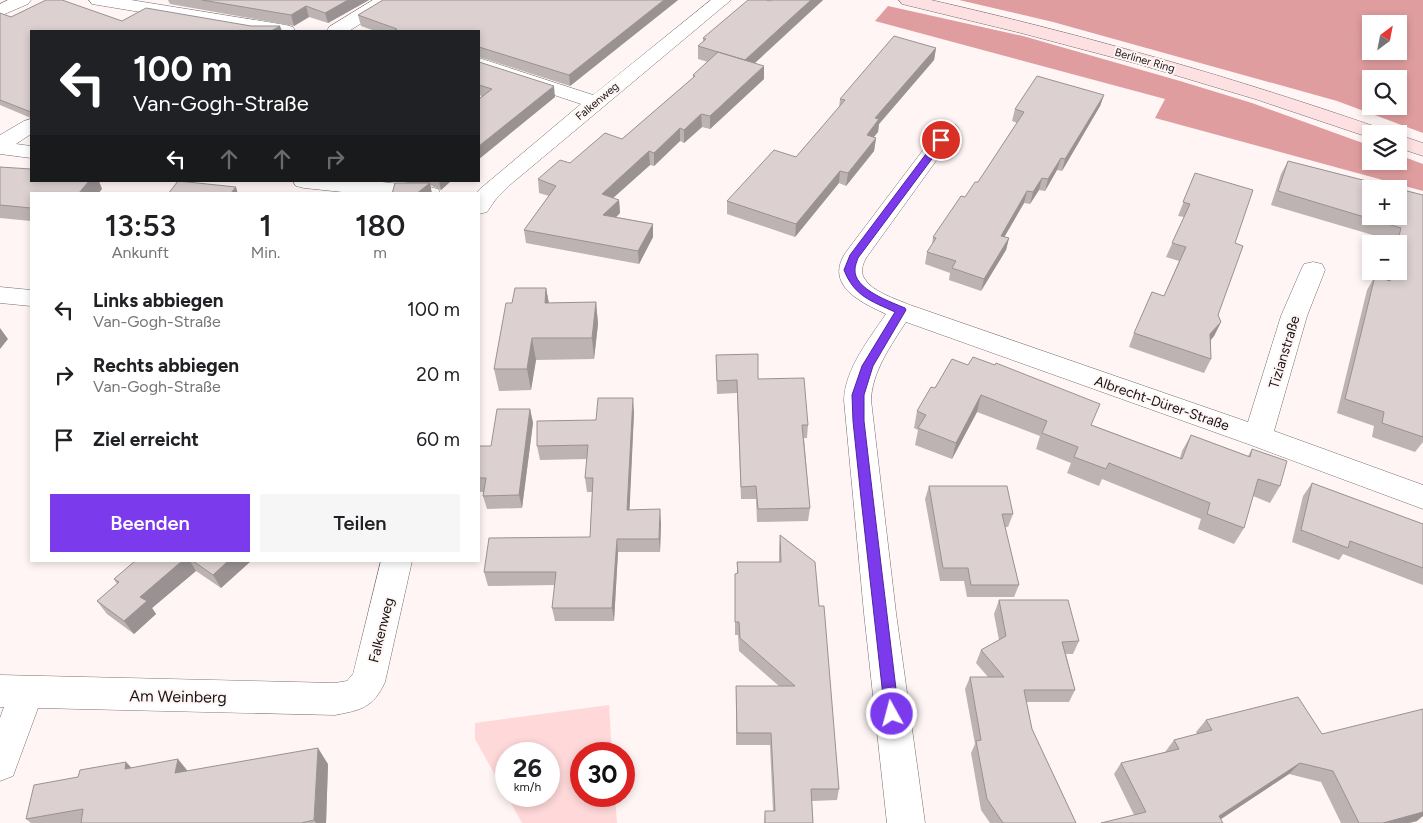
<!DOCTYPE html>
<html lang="de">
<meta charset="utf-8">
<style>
body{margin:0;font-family:Figtree,sans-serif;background:#f6f6f6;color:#202124;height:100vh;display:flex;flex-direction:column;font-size:19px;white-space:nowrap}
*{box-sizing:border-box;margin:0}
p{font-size:16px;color:#757577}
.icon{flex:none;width:28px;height:28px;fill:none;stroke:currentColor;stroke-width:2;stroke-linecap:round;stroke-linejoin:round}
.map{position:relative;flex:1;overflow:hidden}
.panel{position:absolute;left:30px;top:192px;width:450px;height:370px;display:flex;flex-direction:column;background:#fff;border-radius:0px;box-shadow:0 2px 8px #0003}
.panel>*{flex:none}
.banner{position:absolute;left:30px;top:30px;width:450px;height:152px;border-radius:0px;box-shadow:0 2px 8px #0003;background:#202124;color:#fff;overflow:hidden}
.needle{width:32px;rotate:32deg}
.fabs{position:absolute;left:1362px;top:15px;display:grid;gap:10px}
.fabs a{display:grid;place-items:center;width:45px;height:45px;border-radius:0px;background:#fff;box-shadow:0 2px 8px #0003;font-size:25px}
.speed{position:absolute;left:495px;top:742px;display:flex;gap:10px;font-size:25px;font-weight:700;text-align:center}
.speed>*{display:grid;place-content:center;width:65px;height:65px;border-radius:50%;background:#fff;box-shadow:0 2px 8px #0003;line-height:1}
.speed small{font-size:12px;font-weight:400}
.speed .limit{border:8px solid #d22;background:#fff;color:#111}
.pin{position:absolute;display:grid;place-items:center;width:42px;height:42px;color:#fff;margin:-21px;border:2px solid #fff;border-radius:50%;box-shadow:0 1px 5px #0007}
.me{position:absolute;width:55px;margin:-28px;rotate:353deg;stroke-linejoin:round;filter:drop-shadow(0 0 4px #0008)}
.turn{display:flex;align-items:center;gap:18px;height:105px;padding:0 20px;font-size:22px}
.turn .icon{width:65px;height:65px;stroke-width:2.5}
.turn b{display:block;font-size:35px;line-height:42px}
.lanes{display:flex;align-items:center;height:48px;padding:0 20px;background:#0003;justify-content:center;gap:25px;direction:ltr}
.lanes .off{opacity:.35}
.eta{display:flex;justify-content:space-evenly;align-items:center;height:85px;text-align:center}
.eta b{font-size:30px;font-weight:600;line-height:35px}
.button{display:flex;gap:10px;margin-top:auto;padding:10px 20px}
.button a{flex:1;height:58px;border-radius:0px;background:#7c3aed;color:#fff;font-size:20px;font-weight:600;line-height:58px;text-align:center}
.button a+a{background:#f6f6f6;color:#202124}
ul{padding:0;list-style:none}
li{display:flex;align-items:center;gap:15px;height:65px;padding:0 20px}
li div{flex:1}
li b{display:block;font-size:19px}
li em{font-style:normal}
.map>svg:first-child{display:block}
.green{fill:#ffd8d9}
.forest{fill:#e09d9f;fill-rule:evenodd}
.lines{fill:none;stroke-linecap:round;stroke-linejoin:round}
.street-casing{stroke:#776d6d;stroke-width:1}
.secondary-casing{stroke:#776d6d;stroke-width:1}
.street{fill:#fff;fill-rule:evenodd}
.secondary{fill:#fde1e2;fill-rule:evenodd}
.wall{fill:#bdb3b3}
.shaded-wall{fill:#9a9292}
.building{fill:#dcd0d0;stroke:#9a9292}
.route{fill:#7c3aed;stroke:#51269a}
.labels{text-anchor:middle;stroke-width:4;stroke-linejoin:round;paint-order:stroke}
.far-street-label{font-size:11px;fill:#191515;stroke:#fff5f5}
.street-label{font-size:14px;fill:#191515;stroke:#fff5f5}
.near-street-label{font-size:16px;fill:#191515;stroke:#fff5f5}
</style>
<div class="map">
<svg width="1423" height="823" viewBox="0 0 1423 823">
<rect width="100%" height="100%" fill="#fff5f5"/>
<!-- green -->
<path class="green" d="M609,705L612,754H581V796H615L617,823H522L507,796H549V754H506V795L475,739V723Z"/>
<!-- forest -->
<path class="forest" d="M959,0H1423V133L1337,101L1053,22ZM1371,24H1399V51H1371ZM1371,79H1399V106H1371Z
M888,6L1023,36L1180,81L1252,103L1371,146V161H1399V155L1423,164V191L1155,118L1165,99L875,21Z"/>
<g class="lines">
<!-- street casing -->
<g class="street-casing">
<path id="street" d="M8,0H31L28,4L0,16V4Z
M89,0H131L286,25L293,27L295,31H254L92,4Z
M373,0H395L392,4L349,31H327L329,27Z
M711,0H731L511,184L496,199L487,212L479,214V194H476L480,189L581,104L479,70V58L593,95Z
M31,119V134L16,144L31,146V158L0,154V135L24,121Z
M949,123L956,125L959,129L866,258C863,264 860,271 864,278C872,292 896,299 910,305L1248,422L1281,316L1301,270L1304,264L1313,262L1322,264L1325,270L1307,316L1274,431L1423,485V509L1248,444L906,322C891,345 872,372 871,400L896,613L925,823H887L864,613L844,400C845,369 869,339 886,314C860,302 824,285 846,252L942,125Z
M293,181H372L430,187L438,189L441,194H362L304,188L296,186Z
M0,287L31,290V306L0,303Z
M381,561H412L385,682C373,708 361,710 335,715L38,708L13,776L0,781V718L4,707H0V675L335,683L347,681L353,674Z"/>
</g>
<!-- secondary casing -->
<g class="secondary-casing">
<path id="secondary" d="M899,0H931C1085,35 1236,78 1385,130L1388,134H1371V138L1255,99L1138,64L1021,33L902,4Z
M1399,135L1423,143V156L1399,148Z"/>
</g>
<!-- street -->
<use href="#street" class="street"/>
<!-- secondary -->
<use href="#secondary" class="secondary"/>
</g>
<!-- wall -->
<path class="wall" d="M168,0H369L328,23L309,17L294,26L170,4Z
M678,0L570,86L479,57V31H375L361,26L358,15Z
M772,0H823L755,63L764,79L710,129L702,127L684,143L680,141L654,166L650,165L613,198L619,200L620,213L616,217L653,224V237L639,264L526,243L524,230L549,196L539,193L538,179L622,139L693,78V75L708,62L698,59V46L703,42V38Z
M0,13L11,17L122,21L31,31V118L0,105Z
M936,48L934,60L879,124L878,132L873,137L876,138L874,151L846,186L839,183L795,237L727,214V201L796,157L839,108L840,99Z
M479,62L555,97L479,159V99L482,96L479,95Z
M1104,95L1100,106L1062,171L1057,170L1045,191L1039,190L1030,204L1024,203L1004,237L1009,238L1006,250L981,291L949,280L950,273L925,264L927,252L932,245L933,237L978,182L1017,123L1012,121L1015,109Z
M1288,161L1423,195V442L1415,452L1372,437L1374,426L1337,413L1367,290L1375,276L1385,279L1386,271H1399V244H1392L1393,241L1271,205L1281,174Z
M0,167L102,189L31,194V221L0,218Z
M1195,173L1235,243L1218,315L1221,322L1214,336L1211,340V359L1204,373L1129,347L1134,333L1164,296L1179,261L1166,257L1184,217L1178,216Z
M399,181H451L441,190L430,185L432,194H392L408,183Z
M546,288L549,303L596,302L598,324L594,359L536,360L531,390L499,391L494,369L512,303Z
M716,355L758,379L808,425L807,438H804L810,508L808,521L757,522L756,499H741L737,393L717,394Z
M952,359L1092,425L1180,458L1182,451L1191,435L1248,456L1252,449L1280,486L1270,503L1253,496L1244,528L1234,544L1198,529L1201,519L1102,479L1099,486L1067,473L1071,463L1036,449L1040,436L977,412L952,459L915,445L918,430L914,428L917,411L935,388Z
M530,409L533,423L522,508L487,509L483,496L484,492H479V446H491Z
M634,412L629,510L661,523L660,552H618L614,621H555L552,608L555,585L488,586L484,572L590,537L592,492H587L585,478L587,459L540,460L537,446L596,420Z
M1312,483L1423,524V585L1343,554L1339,560L1292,542L1303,496Z
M929,486L1013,514L1008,527H1005L1019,585L1014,597H967L964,581H940L925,499Z
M780,535L819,606L839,789L837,800L812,801L813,823H764L765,811H773L770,745H736V686H779L739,651L738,635H735V574L737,573V562H779V548Z
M135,561H251L221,588L196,571L152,608L156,614L134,634L107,614L97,601L117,584L114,579Z
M999,600L1079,641L1073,654H1066L1075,690L1069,702H1026L1032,729L1076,823H990L981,810L971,753L975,744L965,689L970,677H988L976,663L981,650L999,640L994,614Z
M1206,720L1322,734L1417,821L1409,823H1341L1321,782L1289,774L1221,819L1134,815L1114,774L1121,763L1165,752L1174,740L1197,734L1196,732Z
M126,762L131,768L188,771L328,764L326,823H31L26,819L78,777Z"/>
<!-- shaded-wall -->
<path class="shaded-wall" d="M348,0H369L328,23L325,13Z
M664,0H678L570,86L569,75Z
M811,0H823L744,73L745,60Z
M306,6L309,17L294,26L291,15Z
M280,26L282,31H271Z
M936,48L934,60L879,124L878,132L865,148L867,135L875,118Z
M764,66V79L710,129V116Z
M554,86L555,97L479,159V146Z
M1104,95L1100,106L1062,171L1065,159Z
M701,114L702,127L684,143V130Z
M680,128V141L654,166V153Z
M876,138L874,151L846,186L848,173Z
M649,151L650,165L603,207L602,194Z
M1061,158L1057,170L1045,191L1048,179Z
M840,171L839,183L795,237L796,224Z
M1042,178L1039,190L1030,204L1033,192Z
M89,181H99L102,189L98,194H78Z
M439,181H451L441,190Z
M430,183L432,194H416Z
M236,187L238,194H230Z
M1027,191L1024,203L998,248L1001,236Z
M619,200L620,213L605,228L603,215Z
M653,224V237L639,264L638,251Z
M1009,238L1006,250L981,291L984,279Z
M546,288L550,310L545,303Z
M596,302L598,324L594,359L592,338Z
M1221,322L1214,336L1204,348L1210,334Z
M0,328L8,339L0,349Z
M532,338L536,360L531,390L527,369Z
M981,395L977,412L952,459L956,443Z
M633,398L634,412L629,523L627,510Z
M530,409L533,423L522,508L519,495Z
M660,509L661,523L660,552L659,539Z
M617,539L618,552L614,621L612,608Z
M182,561H190L196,571L152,608L156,614L134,634L124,621L140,597Z
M228,561H251L221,588L213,575Z
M318,748L328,764L326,823H316L314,820Z
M178,759L191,775L175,773Z
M126,762L141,778L125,769Z
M1300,763L1289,774L1215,823L1219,816Z
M1423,807V816L1417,821L1409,823H1383Z"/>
<!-- building -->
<path class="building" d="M46,0H62L122,21L146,8L251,26H280L271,31H31V112L0,100V13L11,17Z
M202,0H348L325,13L306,6L291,15Z
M383,0H664L569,75L479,47V31H394L397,29L358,15Z
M748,0H766L770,1L772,0H811L745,60L698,46L706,39L703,38Z
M894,36L936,48L875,118L879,119L867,135L876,138L848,173L840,171L796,224L727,201L774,150L796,157L845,100L840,99Z
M718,52L764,66L710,116L701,114L684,130L680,128L654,153L649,151L602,194L619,200L603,215L653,224L638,251L524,230L556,186L538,179L560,160L570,163L605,133L622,139L695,76L693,75Z
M479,62L554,86L479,146V99L492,89L479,85Z
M1037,76L1104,95L1065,159L1061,158L1048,179L1042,178L1033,192L1027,191L1001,236L1009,238L984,279L952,268L956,261L927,252L936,238L933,237L961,196L965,197L975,182H978L1024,112L1015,109Z
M1288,161L1398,189H1371V216H1399V189L1423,195V437L1382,423L1384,412L1345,399L1375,276L1390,281L1392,271H1399V244H1397L1401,228L1278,191Z
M0,167L31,169V181H89L78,194H31V208L0,205Z
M1195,173L1253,190L1235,243L1243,246L1218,315L1221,322L1210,334L1211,359L1134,333L1152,292L1164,296L1186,247L1172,243L1190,204L1183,202Z
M178,181L236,187L230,194H168Z
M395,183H430L416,194H392Z
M515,288H546L545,303L596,302L592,338H532L527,369H494L506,303H512Z
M758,354V379L804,378L808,425H802L810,508L758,509L756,486L741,487L737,380L717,381L716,355Z
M973,357L995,365L996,363L1100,404L1091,425L1182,459L1191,435L1250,457L1252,449L1287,461L1280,486L1258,479L1244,528L1207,514L1210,503L1109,463L1106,469L1074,457L1078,447L1042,433L1047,421L981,395L956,443L918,428L926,415L917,411L931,387L935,388L952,359L968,365Z
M598,398H633L627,510L660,509L659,539H617L612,608H552L556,572H484L489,538L590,537L593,478H585L588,445L537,446V421L596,420Z
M497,409H530L519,495L483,496L486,478H479V446H491Z
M1312,483L1423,524V568L1350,541L1348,548L1301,530Z
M929,486H1007L1013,514H1002L1019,585H971L968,568H943Z
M780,535L815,562L819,606H824L839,789H811L813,823H765V811H775L771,733H737L736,686H795L740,638L739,622H735V574L738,573L737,562H781Z
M135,561H182L140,597L147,601L124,621L97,601L119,582L114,579Z
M193,561H228L213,575Z
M999,600H1068L1079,641L1062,642L1075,690H1024L1032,729L1076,823H1003L987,799L976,741L981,740L970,677H1004L981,650L1006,636Z
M1298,697L1322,734L1423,709V812L1383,823H1359L1333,771L1300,763L1219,816L1223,823H1101L1146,812L1121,763L1179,749L1174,740L1212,730L1206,720Z
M318,748L314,820L301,823H81L83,809L26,819L34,785L78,777L80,770L126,762L125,769L178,759L175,773Z"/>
<!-- route -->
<path class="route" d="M941,137L946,140L858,258C857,261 855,266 855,269C853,289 891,302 905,308L906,310L873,366L864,395V421L873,498L899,714L897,719L892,721L887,719L885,714L861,498L853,421L852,395L862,366L895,312C871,301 854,296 844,270L850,255L938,138Z"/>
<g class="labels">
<!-- far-street labels -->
<g class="far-street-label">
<text transform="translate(1145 60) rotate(16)" y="4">Berliner Ring</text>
<text transform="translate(597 101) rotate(-40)" y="4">Falkenweg</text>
</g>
<!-- street labels -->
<g class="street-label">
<text transform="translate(1284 352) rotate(-73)" y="5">Tizianstraße</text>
<text transform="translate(1162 403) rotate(19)" y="5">Albrecht-Dürer-Straße</text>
<text transform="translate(381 630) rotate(-76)" y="5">Falkenweg</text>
</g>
<!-- near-street labels -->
<g class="near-street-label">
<text transform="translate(178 696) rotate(1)" y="6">Am Weinberg</text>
</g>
</g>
</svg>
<div class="fabs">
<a><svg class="needle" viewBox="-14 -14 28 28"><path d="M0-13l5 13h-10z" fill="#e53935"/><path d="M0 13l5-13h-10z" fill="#757577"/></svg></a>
<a><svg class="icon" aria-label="search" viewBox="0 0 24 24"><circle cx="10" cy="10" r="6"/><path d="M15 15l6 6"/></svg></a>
<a><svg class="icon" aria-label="layers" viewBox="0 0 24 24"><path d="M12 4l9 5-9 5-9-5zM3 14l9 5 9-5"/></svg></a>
<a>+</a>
<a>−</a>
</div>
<div class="speed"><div>26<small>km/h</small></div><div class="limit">30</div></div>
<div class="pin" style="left:941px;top:140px;background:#d93025"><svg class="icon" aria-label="arrive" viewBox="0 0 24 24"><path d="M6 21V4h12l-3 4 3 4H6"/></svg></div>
<svg class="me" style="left:892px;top:714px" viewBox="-20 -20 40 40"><circle r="17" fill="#7c3aed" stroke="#fff" stroke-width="3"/><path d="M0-11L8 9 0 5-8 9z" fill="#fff"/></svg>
<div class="banner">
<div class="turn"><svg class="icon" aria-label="left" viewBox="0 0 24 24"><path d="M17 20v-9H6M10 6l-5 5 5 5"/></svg><div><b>100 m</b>Van-Gogh-Straße</div></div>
<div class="lanes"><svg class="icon" aria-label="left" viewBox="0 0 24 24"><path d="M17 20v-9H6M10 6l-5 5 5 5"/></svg><svg class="icon off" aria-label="ahead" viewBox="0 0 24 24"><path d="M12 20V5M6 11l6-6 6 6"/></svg><svg class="icon off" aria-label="ahead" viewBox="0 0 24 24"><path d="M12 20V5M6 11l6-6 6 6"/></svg><svg class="icon off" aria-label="right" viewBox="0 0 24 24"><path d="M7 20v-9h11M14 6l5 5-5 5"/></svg></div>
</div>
<section class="panel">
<div class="eta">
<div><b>13:53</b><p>Ankunft</p></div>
<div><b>1</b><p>Min.</p></div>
<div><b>180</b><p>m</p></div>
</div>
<ul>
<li><svg class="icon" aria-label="left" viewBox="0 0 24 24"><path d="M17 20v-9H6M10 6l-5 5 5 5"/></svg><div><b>Links abbiegen</b><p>Van-Gogh-Straße</p></div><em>100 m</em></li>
<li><svg class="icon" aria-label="right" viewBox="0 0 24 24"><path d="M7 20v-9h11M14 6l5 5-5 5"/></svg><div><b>Rechts abbiegen</b><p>Van-Gogh-Straße</p></div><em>20 m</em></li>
<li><svg class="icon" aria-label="arrive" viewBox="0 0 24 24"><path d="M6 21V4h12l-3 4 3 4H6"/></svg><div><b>Ziel erreicht</b></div><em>60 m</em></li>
</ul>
<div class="button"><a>Beenden</a><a>Teilen</a></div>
</section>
</div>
